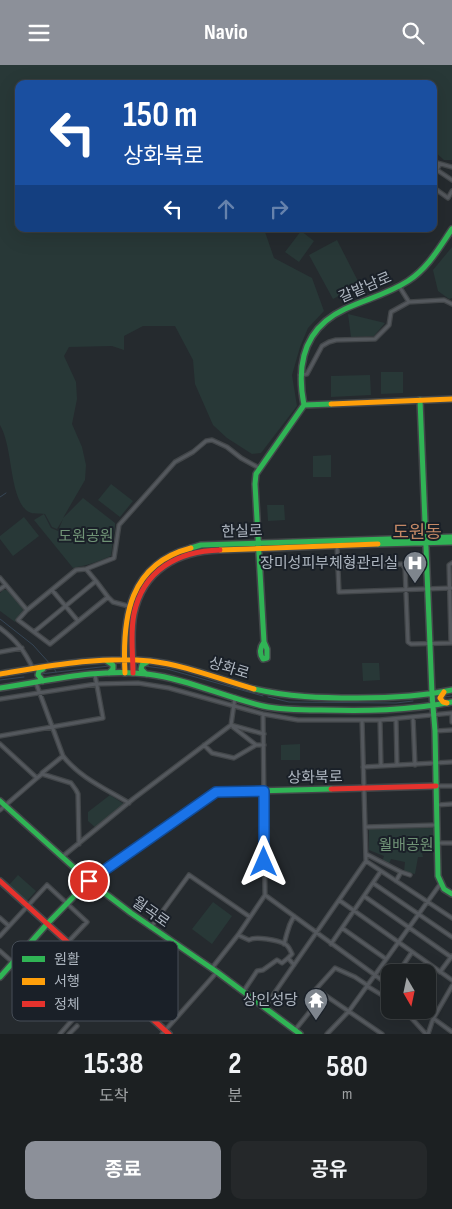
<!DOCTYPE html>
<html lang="ko">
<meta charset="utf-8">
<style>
body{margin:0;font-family:"Sofia Sans Condensed","Noto Sans KR",sans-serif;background:#25282a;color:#f1f3f6;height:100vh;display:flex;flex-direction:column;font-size:19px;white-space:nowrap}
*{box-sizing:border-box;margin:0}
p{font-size:16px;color:#a0a3a5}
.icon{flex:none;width:28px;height:28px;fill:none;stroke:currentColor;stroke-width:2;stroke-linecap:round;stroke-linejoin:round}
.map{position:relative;height:969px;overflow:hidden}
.sheet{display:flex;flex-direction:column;background:#1c2022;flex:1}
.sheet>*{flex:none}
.hud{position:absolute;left:15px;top:15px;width:422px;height:152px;border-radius:10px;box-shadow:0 5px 20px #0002,0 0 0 1px #3a3e40;background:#1a4fa0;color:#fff;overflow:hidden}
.needle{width:32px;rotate:171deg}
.fabs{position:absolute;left:381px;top:899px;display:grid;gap:10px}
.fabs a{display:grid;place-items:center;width:55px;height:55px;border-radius:10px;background:#1c2022;box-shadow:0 5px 20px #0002,0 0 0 1px #3a3e40;font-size:25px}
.pin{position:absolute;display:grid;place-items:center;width:42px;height:42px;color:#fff;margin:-21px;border:2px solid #fff;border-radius:50%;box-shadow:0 1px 5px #0007}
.me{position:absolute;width:55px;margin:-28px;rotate:0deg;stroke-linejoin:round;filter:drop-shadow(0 0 4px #0008)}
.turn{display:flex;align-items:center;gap:18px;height:105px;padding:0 25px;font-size:22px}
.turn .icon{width:65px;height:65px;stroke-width:2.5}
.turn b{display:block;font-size:35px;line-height:42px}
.lanes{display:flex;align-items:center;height:48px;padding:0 25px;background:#0003;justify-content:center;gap:25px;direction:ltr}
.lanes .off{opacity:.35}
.eta{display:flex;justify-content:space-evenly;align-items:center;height:85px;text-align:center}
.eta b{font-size:30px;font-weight:700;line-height:35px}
.primary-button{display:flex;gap:10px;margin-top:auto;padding:10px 25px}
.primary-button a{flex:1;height:58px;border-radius:10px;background:#8c9099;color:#fff;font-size:20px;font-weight:700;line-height:58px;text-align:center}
.primary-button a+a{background:#25282a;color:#f1f3f6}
header{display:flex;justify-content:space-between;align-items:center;height:65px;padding:0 25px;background:#8c9099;color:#fff;font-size:22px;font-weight:700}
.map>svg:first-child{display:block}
.green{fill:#283837}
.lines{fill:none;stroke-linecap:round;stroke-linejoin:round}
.stream{stroke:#364656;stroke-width:1}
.street-casing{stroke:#424649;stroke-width:5.5}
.fast-casing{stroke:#424649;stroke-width:8}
.slow-casing{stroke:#424649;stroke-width:8}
.jam-casing{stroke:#424649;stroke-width:8}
.street{stroke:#54585d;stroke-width:3}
.fast{stroke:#30b455;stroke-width:5}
.slow{stroke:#ff9f0a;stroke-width:5}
.jam{stroke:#e5322d;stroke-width:5}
.route-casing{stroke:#114b97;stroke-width:12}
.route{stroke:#1a73e8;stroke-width:9}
.labels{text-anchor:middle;stroke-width:4;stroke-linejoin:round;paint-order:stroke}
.street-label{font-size:15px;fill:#aeb6c0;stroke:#1a2028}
.park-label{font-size:15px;fill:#709376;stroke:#1a2028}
.poi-label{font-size:15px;fill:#aeb6c0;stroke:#1a2028;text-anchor:end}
.quarter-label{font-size:18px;fill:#c48865;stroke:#1a2028}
.key{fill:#1a2028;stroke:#464d56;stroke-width:1}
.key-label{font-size:14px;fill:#aeb6c0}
</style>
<header><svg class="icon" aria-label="menu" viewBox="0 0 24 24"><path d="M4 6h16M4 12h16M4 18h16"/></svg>Navio<svg class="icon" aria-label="search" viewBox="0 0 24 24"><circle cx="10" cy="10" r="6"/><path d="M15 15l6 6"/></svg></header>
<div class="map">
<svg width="452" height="969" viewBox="0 0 452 969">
<rect width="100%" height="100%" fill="#252a2e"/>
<!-- green -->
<path class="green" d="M0,0H452V95H444L434,86V19H19V164H264L274,193L312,213L324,246L308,263L300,282L292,310L297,341L261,388L252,389L227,373L213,360L195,319L193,295L175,261H143L124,271V285L112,281L69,282L64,291L76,317L77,334L72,359L82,382L86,400L85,415L63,453L83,433L115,458V461L111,491C100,496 85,501 73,503L34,455L44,449L51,463L58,466L63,454L57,464L52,462L45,449C38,448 31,450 26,445C9,429 13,382 0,360Z
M301,166L314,176L299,197L285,187Z
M337,175L360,220L333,234L309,190Z
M452,182V233L449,234L438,226L433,205Z
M348,249L385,258L374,271L351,272Z
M381,307H403V328L381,329Z
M370,310L371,330L331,332V311Z
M331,390V412H313V391Z
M111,419L133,436L120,452L98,435Z
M267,440H284L285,455L268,456Z
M24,452L39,471L13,491L0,474V471Z
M3,525H8L24,545L15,557L0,546V528Z
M362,598H379L380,615L363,616Z
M300,679V695H281V680Z
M110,730L124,739V742L97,764L88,756V747Z
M433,762L434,788H422L423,792H418L415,809L404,807L405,797L391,794L389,799L382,797L384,791L369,785V764Z
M18,810L36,826L27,836L9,820Z
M213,837L232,851L212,879L192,864Z"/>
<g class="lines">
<!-- stream -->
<path class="stream" d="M0,432L6,428
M0,554L33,580L51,600
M144,601L167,604L263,631
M54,603L56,607
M40,609L109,601
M0,615L24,612
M268,632L289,637L396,638L413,636
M444,632L452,631"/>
<!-- street casing -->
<g class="street-casing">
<path id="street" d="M434,97L452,102
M437,105L452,115
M434,109L440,99
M434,123L448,133L452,126
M399,221L409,237
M300,310L307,309L322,281L329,277L336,275L375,274L389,260L391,247L409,237L444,235L452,239
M337,481L339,527L452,523
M338,502L402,499L405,503L408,577L411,579L451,578L449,500L452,498
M86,504L114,493L119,460L175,397L193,387L206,376L212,375L227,382L241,393L259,403
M0,513L27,545
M96,516L108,532
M0,524L6,520
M52,525L78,556
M0,563C16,575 25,586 33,604
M34,567L96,516L86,504L76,505L27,545L18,555L50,579L108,532L113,537L128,541
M0,587L22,583
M36,618L63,691C79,712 106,724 129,738
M0,634L96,619L138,618L169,623L263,649L298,655H380L452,648
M452,648V657
M413,652L415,700
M396,654L397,700
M380,655L381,701
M231,660L264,669
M233,662L256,680
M435,666L452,665
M0,671L103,653L95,610
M0,679L37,713L42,709L71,718L76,725L78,729L79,779
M204,680L212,688L234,693L256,680H264
M363,702L452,697
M42,708L63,691
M436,721H452
M437,740L452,739
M0,745L37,713
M365,762L436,760
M438,778H452
M366,789L401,807L410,810
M62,792L133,734L231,660L235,632
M366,796L452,853
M396,816L401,807
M373,818L452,872
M265,830L390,921
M364,831L451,892
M339,835L452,915
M0,853L9,861
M151,862L189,810L250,852
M342,863L386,894
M238,870L249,875C255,871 278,875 285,879C289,881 290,885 292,889L288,893L294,900
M0,871L47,820L87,857L68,877
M284,879C288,866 287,863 294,851
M331,879L381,806
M0,886L75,952
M51,898L91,933
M212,903L238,870L265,830L263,649
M440,907L452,891
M398,908L412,887
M425,908L431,901
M35,916L69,878
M367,920L355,912L335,903L316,924L382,969
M367,921L390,935
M243,927L257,906L263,905L277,895L282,898L288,893
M264,943L366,796L362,655
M404,945L426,969
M422,945L452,967
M295,965L324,929
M60,969L108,914
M69,969L77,961
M162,969L217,907
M327,969L349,946L441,818
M428,969L433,954L452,921"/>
</g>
<!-- fast casing -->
<g class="fast-casing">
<path id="fast" d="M420,335L432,629L435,666L438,811L444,824L452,829
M304,340C296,299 304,263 345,244C366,234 388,229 408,216C428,203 439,183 452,164
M378,479L452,477
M191,483L201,480L452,472
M264,577C260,582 259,589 263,594L267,593V584L264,577L255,419L256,409L304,340L331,339
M107,596L113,600V604L109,608
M43,604L39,606L38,610L43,616
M146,609L141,604L142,600L147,597
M0,623C48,616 98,603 147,609C187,614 224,632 263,641C282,645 301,645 320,645C365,646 408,646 452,637
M254,624C288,632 321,633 357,633C389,633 420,632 452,625
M0,736L89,816L131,848L217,907L300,969
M0,912L47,859L89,816L216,727L331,724"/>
</g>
<!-- slow casing -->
<g class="slow-casing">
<path id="slow" d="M331,339L452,334
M220,485L378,479
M125,608C122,552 129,499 191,483
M0,609C49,601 100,591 150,596C185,600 219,614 254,624
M444,627L440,633L443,637L447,638"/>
</g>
<!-- jam casing -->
<g class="jam-casing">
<path id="jam" d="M133,608C133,589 130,568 134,549C143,505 178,486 220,485
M331,724L436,721
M0,816L169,969"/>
</g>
<!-- street -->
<use href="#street" class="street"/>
<!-- fast -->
<use href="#fast" class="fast"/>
<!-- slow -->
<use href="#slow" class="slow"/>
<!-- jam -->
<use href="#jam" class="jam"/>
</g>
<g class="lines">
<!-- route casing -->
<g class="route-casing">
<path id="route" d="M89,816L216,727L264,726V797"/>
</g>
<!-- route -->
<use href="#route" class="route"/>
</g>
<!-- icons -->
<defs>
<g id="hospital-pin" transform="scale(1.25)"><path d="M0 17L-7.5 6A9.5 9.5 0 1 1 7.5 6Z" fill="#7e858d" stroke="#1a2028"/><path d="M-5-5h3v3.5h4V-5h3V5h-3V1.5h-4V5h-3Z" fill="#fff"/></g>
<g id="temple-pin" transform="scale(1.25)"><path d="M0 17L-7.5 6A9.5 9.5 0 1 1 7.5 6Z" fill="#7e858d" stroke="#1a2028"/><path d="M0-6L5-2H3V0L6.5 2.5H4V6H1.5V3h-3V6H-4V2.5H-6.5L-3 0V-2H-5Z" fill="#fff"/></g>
</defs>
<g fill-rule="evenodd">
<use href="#hospital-pin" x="415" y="498"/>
<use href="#temple-pin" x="316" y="935"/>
</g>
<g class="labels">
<!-- street labels -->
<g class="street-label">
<text transform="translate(365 222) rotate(-23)" y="5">갈밭남로</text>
<text transform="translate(242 466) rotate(-2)" y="5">한실로</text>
<text transform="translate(229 603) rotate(17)" y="5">상화로</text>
<text transform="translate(315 712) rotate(-1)" y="5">상화북로</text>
<text transform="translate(151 847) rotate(35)" y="5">월곡로</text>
</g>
<!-- park labels -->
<g class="park-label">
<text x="86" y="476">도원공원</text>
<text x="406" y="785">월배공원</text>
</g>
<!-- poi labels -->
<g class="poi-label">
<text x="398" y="503">장미성피부체형관리실</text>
<text x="298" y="940">상인성당</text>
</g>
<!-- quarter labels -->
<g class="quarter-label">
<text x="417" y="473">도원동</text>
</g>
</g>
<!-- legend -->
<rect x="12" y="876" width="166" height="80" rx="8" class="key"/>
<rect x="22" y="891" width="23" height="6" fill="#30b455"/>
<rect x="22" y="913" width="23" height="7" fill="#ff9f0a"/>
<rect x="22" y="936" width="23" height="6" fill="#e5322d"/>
<g class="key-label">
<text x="54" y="899">원활</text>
<text x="54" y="921">서행</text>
<text x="54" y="944">정체</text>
</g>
</svg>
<div class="fabs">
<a><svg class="needle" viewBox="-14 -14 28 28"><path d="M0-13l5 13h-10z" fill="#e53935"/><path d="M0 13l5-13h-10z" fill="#a0a3a5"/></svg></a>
</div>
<div class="pin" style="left:89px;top:816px;background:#d93025"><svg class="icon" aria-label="arrive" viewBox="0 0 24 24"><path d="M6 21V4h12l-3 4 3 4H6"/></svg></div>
<svg class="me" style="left:264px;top:797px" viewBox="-20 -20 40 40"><path d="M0-17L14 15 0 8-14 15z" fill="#1a73e8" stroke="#fff" stroke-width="4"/></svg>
<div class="hud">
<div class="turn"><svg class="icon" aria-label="left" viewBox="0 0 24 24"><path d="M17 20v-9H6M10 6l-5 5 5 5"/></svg><div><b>150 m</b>상화북로</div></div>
<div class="lanes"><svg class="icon" aria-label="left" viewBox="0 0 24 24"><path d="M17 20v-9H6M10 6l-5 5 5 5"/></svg><svg class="icon off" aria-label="ahead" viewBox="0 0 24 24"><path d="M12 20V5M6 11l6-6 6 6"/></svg><svg class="icon off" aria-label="right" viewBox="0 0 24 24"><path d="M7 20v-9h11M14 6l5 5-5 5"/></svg></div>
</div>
</div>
<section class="sheet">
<div class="eta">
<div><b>15:38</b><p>도착</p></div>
<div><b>2</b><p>분</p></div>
<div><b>580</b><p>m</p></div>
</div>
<div class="primary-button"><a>종료</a><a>공유</a></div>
</section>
